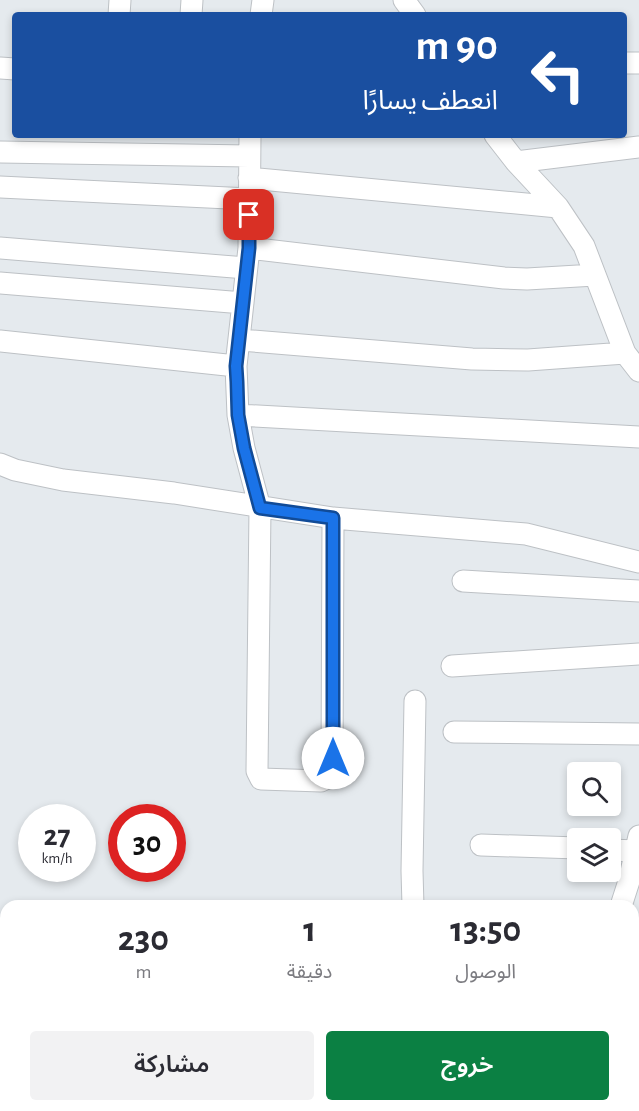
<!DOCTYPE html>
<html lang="ar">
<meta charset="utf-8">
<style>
body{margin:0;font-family:"Alegreya Sans","Noto Sans Arabic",sans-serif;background:#f2f2f3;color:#2b2b33;direction:rtl;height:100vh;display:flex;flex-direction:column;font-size:22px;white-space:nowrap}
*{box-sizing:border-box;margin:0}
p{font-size:20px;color:#7c7c81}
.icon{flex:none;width:33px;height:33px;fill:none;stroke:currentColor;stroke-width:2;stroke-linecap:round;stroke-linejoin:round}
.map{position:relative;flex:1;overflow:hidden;direction:ltr}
.details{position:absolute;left:0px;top:900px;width:639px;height:212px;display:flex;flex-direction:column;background:#fff;border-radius:18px 18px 0 0;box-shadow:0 3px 9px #0003;direction:rtl}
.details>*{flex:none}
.hud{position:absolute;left:12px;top:12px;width:615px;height:126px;border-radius:6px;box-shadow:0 3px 9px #0003;direction:rtl;background:#1a4fa0;color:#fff;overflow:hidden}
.tools{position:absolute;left:567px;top:762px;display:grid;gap:12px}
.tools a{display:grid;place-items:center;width:54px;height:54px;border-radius:6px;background:#fff;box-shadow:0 3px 9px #0003;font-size:30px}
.speed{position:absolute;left:18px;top:804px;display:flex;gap:12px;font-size:30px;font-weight:700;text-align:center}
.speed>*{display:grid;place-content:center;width:78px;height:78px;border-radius:50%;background:#fff;box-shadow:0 3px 9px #0003;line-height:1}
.speed small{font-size:15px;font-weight:400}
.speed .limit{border:9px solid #d22;background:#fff;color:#111}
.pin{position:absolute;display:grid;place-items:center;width:51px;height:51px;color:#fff;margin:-26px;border-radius:12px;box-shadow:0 3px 9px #0006}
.me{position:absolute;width:66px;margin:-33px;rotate:0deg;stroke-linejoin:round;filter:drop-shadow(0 0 4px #0008)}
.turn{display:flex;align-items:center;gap:21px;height:126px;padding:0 30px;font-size:27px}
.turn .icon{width:78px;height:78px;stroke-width:2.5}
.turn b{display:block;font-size:42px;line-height:51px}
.eta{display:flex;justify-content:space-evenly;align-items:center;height:102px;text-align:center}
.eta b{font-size:36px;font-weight:600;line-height:42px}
.primary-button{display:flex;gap:12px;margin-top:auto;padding:12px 30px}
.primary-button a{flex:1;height:69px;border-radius:6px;background:#0b8043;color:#fff;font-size:24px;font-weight:600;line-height:69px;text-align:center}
.primary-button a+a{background:#f2f2f3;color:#2b2b33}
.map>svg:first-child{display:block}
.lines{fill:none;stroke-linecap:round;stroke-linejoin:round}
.street-casing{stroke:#bdc1c5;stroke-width:23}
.street{stroke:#fff;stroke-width:21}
.route-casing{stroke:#114b97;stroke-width:15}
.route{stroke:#1a73e8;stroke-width:10}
</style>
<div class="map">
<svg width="639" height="1111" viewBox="0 0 639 1111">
<rect width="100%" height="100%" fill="#e5eaee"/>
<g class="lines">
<!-- street casing -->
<g class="street-casing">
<path id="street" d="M404,0L415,15
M119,15L120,0
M191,15L192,0
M261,15L263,0
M624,63H639
M0,68L15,69
M250,135L249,248L236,366L238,415L244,448L260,508L257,771L261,779L321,781L329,777L332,770L333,518
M495,135L516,162L558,207L584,246L625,353L639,371
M0,152L249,156
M516,162L639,147
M249,178L558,207
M0,187L249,199
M0,248L246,268
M249,248L504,278L527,279L595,275
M0,283L243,303
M240,340L472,359L528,360L625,353
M0,341L236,366
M238,415L639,437
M0,464L15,470L63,480L174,493L333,518L526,534L639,562
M463,581L639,591
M452,666L639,654
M454,732L639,734
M481,845L578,848
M610,850L637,851
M413,906L412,871L415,701
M621,906L629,881L639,836
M520,1106L521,1111
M633,1106V1111
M315,1111L316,1106
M383,1111V1106"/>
</g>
<!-- street -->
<use href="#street" class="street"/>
</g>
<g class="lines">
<!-- route casing -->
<g class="route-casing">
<path id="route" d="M249,215V248L236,366L237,382L238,415L244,448L260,508L333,518V758"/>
</g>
<!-- route -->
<use href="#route" class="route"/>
</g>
</svg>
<div class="tools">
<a><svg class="icon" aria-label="search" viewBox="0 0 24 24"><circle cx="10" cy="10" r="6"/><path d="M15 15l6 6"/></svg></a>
<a><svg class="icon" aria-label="layers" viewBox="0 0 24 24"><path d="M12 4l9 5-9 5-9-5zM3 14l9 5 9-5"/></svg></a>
</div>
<div class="speed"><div>27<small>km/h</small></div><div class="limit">30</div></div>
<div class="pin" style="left:249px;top:215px;background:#d93025"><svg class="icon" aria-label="arrive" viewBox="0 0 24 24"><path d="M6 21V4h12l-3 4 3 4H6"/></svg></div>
<svg class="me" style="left:333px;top:758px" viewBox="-20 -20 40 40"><circle r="19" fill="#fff"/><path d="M0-13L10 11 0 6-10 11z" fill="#1a73e8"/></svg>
<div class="hud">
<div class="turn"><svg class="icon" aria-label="left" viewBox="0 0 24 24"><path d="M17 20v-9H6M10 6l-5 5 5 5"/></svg><div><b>90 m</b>انعطف يسارًا</div></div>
</div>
<section class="details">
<div class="eta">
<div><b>13:50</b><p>الوصول</p></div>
<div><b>1</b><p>دقيقة</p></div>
<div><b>230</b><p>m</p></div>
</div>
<div class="primary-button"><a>خروج</a><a>مشاركة</a></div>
</section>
</div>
